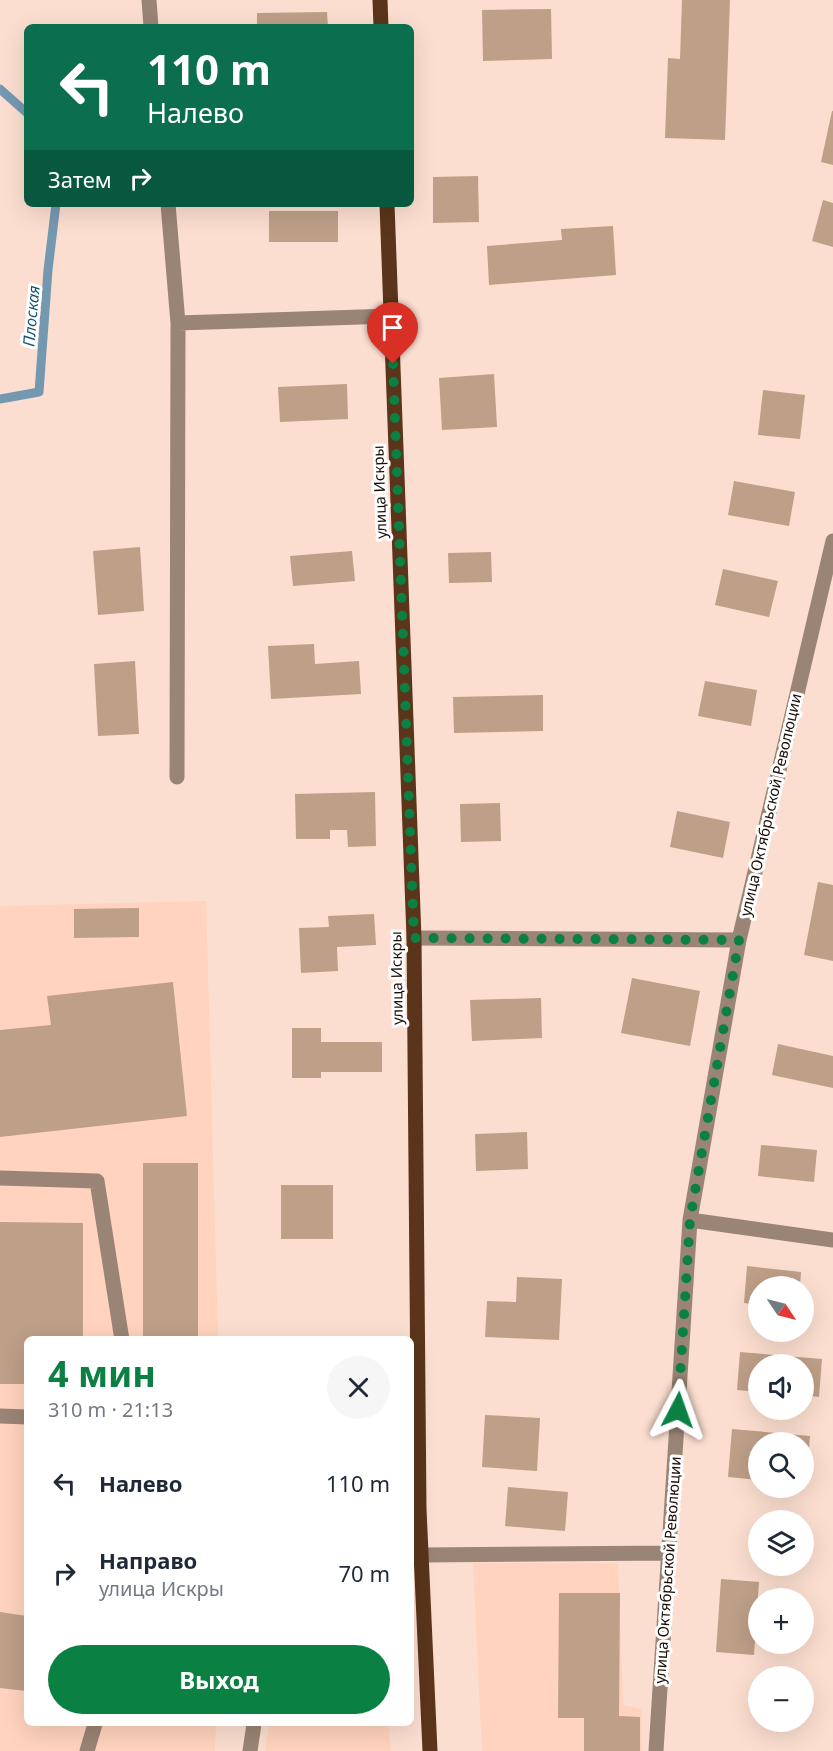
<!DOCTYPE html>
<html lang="ru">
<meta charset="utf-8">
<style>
body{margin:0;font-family:"Noto Sans",sans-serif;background:#f6f6f7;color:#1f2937;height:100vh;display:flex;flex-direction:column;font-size:22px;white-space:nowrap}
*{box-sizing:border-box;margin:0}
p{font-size:20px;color:#747a83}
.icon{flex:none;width:33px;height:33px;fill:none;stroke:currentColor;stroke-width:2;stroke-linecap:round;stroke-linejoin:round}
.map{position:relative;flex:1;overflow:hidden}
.sheet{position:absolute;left:24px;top:1336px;width:390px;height:390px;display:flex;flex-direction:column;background:#fff;border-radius:9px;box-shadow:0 6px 24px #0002}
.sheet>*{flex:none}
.hud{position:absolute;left:24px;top:24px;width:390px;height:183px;border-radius:9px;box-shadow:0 6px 24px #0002;background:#0b6e4f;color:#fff;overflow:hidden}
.needle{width:39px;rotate:125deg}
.controls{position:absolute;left:748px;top:1276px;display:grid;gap:12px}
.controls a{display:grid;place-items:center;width:66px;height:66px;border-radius:50%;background:#fff;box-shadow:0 6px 24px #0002;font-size:30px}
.pin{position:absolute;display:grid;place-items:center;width:51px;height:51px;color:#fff;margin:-62px -26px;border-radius:50% 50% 50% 0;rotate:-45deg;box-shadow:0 0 6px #0007}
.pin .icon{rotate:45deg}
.me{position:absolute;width:66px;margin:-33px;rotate:4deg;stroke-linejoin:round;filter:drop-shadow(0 0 4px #0008)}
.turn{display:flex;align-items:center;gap:21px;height:126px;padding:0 24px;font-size:27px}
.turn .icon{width:78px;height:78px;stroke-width:2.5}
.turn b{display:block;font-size:42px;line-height:51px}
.then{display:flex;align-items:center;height:57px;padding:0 24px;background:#0003;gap:12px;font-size:22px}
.round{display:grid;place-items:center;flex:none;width:63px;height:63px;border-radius:32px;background:#f6f6f7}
.overview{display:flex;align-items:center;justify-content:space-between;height:102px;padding:0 24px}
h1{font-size:36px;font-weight:700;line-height:45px;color:#0b8043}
.cta{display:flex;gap:12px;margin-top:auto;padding:12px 24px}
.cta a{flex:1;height:69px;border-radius:36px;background:#0b8043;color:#fff;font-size:24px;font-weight:700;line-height:69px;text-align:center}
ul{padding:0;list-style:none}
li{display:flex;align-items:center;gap:18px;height:90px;padding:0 24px}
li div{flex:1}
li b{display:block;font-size:22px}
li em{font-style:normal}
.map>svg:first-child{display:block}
.built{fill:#ffd3bd}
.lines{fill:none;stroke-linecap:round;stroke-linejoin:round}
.stream{stroke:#7598b1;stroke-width:9}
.building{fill:#be9f88}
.minor{stroke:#9a8475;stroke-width:15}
.major{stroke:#5a351b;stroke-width:15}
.route{stroke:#0b8043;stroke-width:10;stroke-dasharray:0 18}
.labels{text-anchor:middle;stroke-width:6;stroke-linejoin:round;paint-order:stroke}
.street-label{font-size:15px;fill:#190d07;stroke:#fff}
.water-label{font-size:16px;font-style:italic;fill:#155479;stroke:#fff}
</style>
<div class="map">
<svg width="833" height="1751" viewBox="0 0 833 1751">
<rect width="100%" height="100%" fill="#fbdecf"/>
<!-- built -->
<path class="built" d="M206,901L218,1339L27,1340V1724H216L215,1751H0V906Z
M473,1563H618L623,1705L642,1709V1751H482Z
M269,1724H388L391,1751H265Z"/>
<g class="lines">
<!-- stream -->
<path class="stream" d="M0,89L27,113
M0,399L39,392L48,270L56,204"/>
</g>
<!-- building -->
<path class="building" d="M682,0H730L725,140L665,138L668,58L680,59Z
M551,9L552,59L483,61L482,10Z
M327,12L328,27H257V13Z
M832,111H833V165L821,162Z
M478,176L479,222L433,223V177Z
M823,200L833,203V247L812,241Z
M269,211H338V242H269Z
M613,226L616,275L489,285L487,246L562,240L561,229Z
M494,374L497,427L442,430L439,378Z
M347,384L348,419L280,422L278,387Z
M763,390L805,395L800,439L758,435Z
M734,481L795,492L789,526L728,515Z
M140,547L144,611L98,615L93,551Z
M352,551L355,581L293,586L290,556Z
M491,552L492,582L449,583L448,553Z
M723,569L778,581L769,617L715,605Z
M314,644L315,664L359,661L361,694L271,699L268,646Z
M135,661L139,734L98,736L94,664Z
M705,681L757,690L751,726L698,716Z
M543,695V731L454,733L453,697Z
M375,792L376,846L348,847L347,830H330V839H296L295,794Z
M500,803L501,841L461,842L460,804Z
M677,811L730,822L723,858L670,847Z
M818,882L833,885V961L804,955Z
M139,908V937L74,938V909Z
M374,914L376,945L337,947L338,971L301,973L299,928L329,927L328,916Z
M632,978L700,991L690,1046L621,1033Z
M173,982L187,1116L0,1137V1030L51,1025L47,996Z
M541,998L542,1038L472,1041L470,1000Z
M292,1028H321V1042H382V1072H321V1078H292Z
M778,1044L833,1056V1088L772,1075Z
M527,1132L528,1169L476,1171L475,1134Z
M761,1145L817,1150L814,1182L758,1176Z
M143,1163H198V1340H143Z
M281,1185H333V1239H281Z
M0,1222L83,1223V1340H27V1384H0Z
M747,1266L801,1272L800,1287H759V1305L744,1303Z
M517,1277L562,1279L559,1340L485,1337L487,1301L516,1302Z
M740,1352L822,1359L819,1397L804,1395V1365H759V1392L737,1390Z
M485,1415L540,1418L537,1471L482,1467Z
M732,1429L810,1436L806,1484H804V1443H759V1480L728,1477Z
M508,1487L568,1492L565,1531L505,1526Z
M721,1579L759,1582L754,1655L716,1652Z
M559,1593H620L619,1716L640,1717V1751H584V1718H558Z
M0,1612L27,1616L26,1691L0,1688Z"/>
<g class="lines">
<!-- minor -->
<path class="minor" d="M149,0L151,27
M168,204L178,323L177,777
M178,323L391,316
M414,938L739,940
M0,1178L97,1181L122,1340
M690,1220L833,1240
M0,1416L27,1417
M421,1555L669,1553
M87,1751L95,1724
M250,1751L254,1724
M656,1751L690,1220L739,940L833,541"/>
<!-- major -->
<path class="major" d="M380,0L381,27
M387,204L414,938L419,1509L430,1751"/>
</g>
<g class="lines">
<!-- route -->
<path class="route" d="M393,364L414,938L739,940L690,1220L678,1410"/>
</g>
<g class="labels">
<!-- street labels -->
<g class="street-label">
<text transform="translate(380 492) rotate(-92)" y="5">улица Искры</text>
<text transform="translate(771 805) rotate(-77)" y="5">улица Октябрьской Революции</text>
<text transform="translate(397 978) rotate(-91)" y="5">улица Искры</text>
<text transform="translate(668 1570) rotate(-86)" y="5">улица Октябрьской Революции</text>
</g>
<!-- water labels -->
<g class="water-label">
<text transform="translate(31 316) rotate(-85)" y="6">Плоская</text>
</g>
</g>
</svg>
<div class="controls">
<a><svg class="needle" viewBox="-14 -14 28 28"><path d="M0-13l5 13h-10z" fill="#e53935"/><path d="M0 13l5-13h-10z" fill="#747a83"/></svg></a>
<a><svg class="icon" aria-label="sound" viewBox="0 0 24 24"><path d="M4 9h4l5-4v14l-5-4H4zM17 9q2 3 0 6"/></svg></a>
<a><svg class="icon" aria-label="search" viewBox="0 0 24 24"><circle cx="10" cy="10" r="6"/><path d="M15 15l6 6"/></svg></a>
<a><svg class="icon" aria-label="layers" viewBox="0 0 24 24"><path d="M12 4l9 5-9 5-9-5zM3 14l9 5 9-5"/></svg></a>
<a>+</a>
<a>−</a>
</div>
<div class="pin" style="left:393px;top:364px;background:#d93025"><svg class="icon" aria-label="arrive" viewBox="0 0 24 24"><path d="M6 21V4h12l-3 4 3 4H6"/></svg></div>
<svg class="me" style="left:678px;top:1410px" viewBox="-20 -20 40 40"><path d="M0-17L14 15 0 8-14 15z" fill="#0b8043" stroke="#fff" stroke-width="4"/></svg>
<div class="hud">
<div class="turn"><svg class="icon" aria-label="left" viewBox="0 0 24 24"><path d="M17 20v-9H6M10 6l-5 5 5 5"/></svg><div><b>110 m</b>Налево</div></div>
<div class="then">Затем<svg class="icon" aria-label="right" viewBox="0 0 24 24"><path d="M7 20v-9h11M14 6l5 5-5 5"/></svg></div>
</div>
<section class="sheet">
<div class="overview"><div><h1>4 мин</h1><p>310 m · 21:13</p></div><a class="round"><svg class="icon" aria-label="close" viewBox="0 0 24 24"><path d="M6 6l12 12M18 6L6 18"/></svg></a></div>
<ul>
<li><svg class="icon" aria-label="left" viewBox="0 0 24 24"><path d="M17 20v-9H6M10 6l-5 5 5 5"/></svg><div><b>Налево</b></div><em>110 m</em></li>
<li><svg class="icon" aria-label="right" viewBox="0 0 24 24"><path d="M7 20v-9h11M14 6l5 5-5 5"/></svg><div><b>Направо</b><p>улица Искры</p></div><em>70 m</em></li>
</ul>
<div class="cta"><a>Выход</a></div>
</section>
</div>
